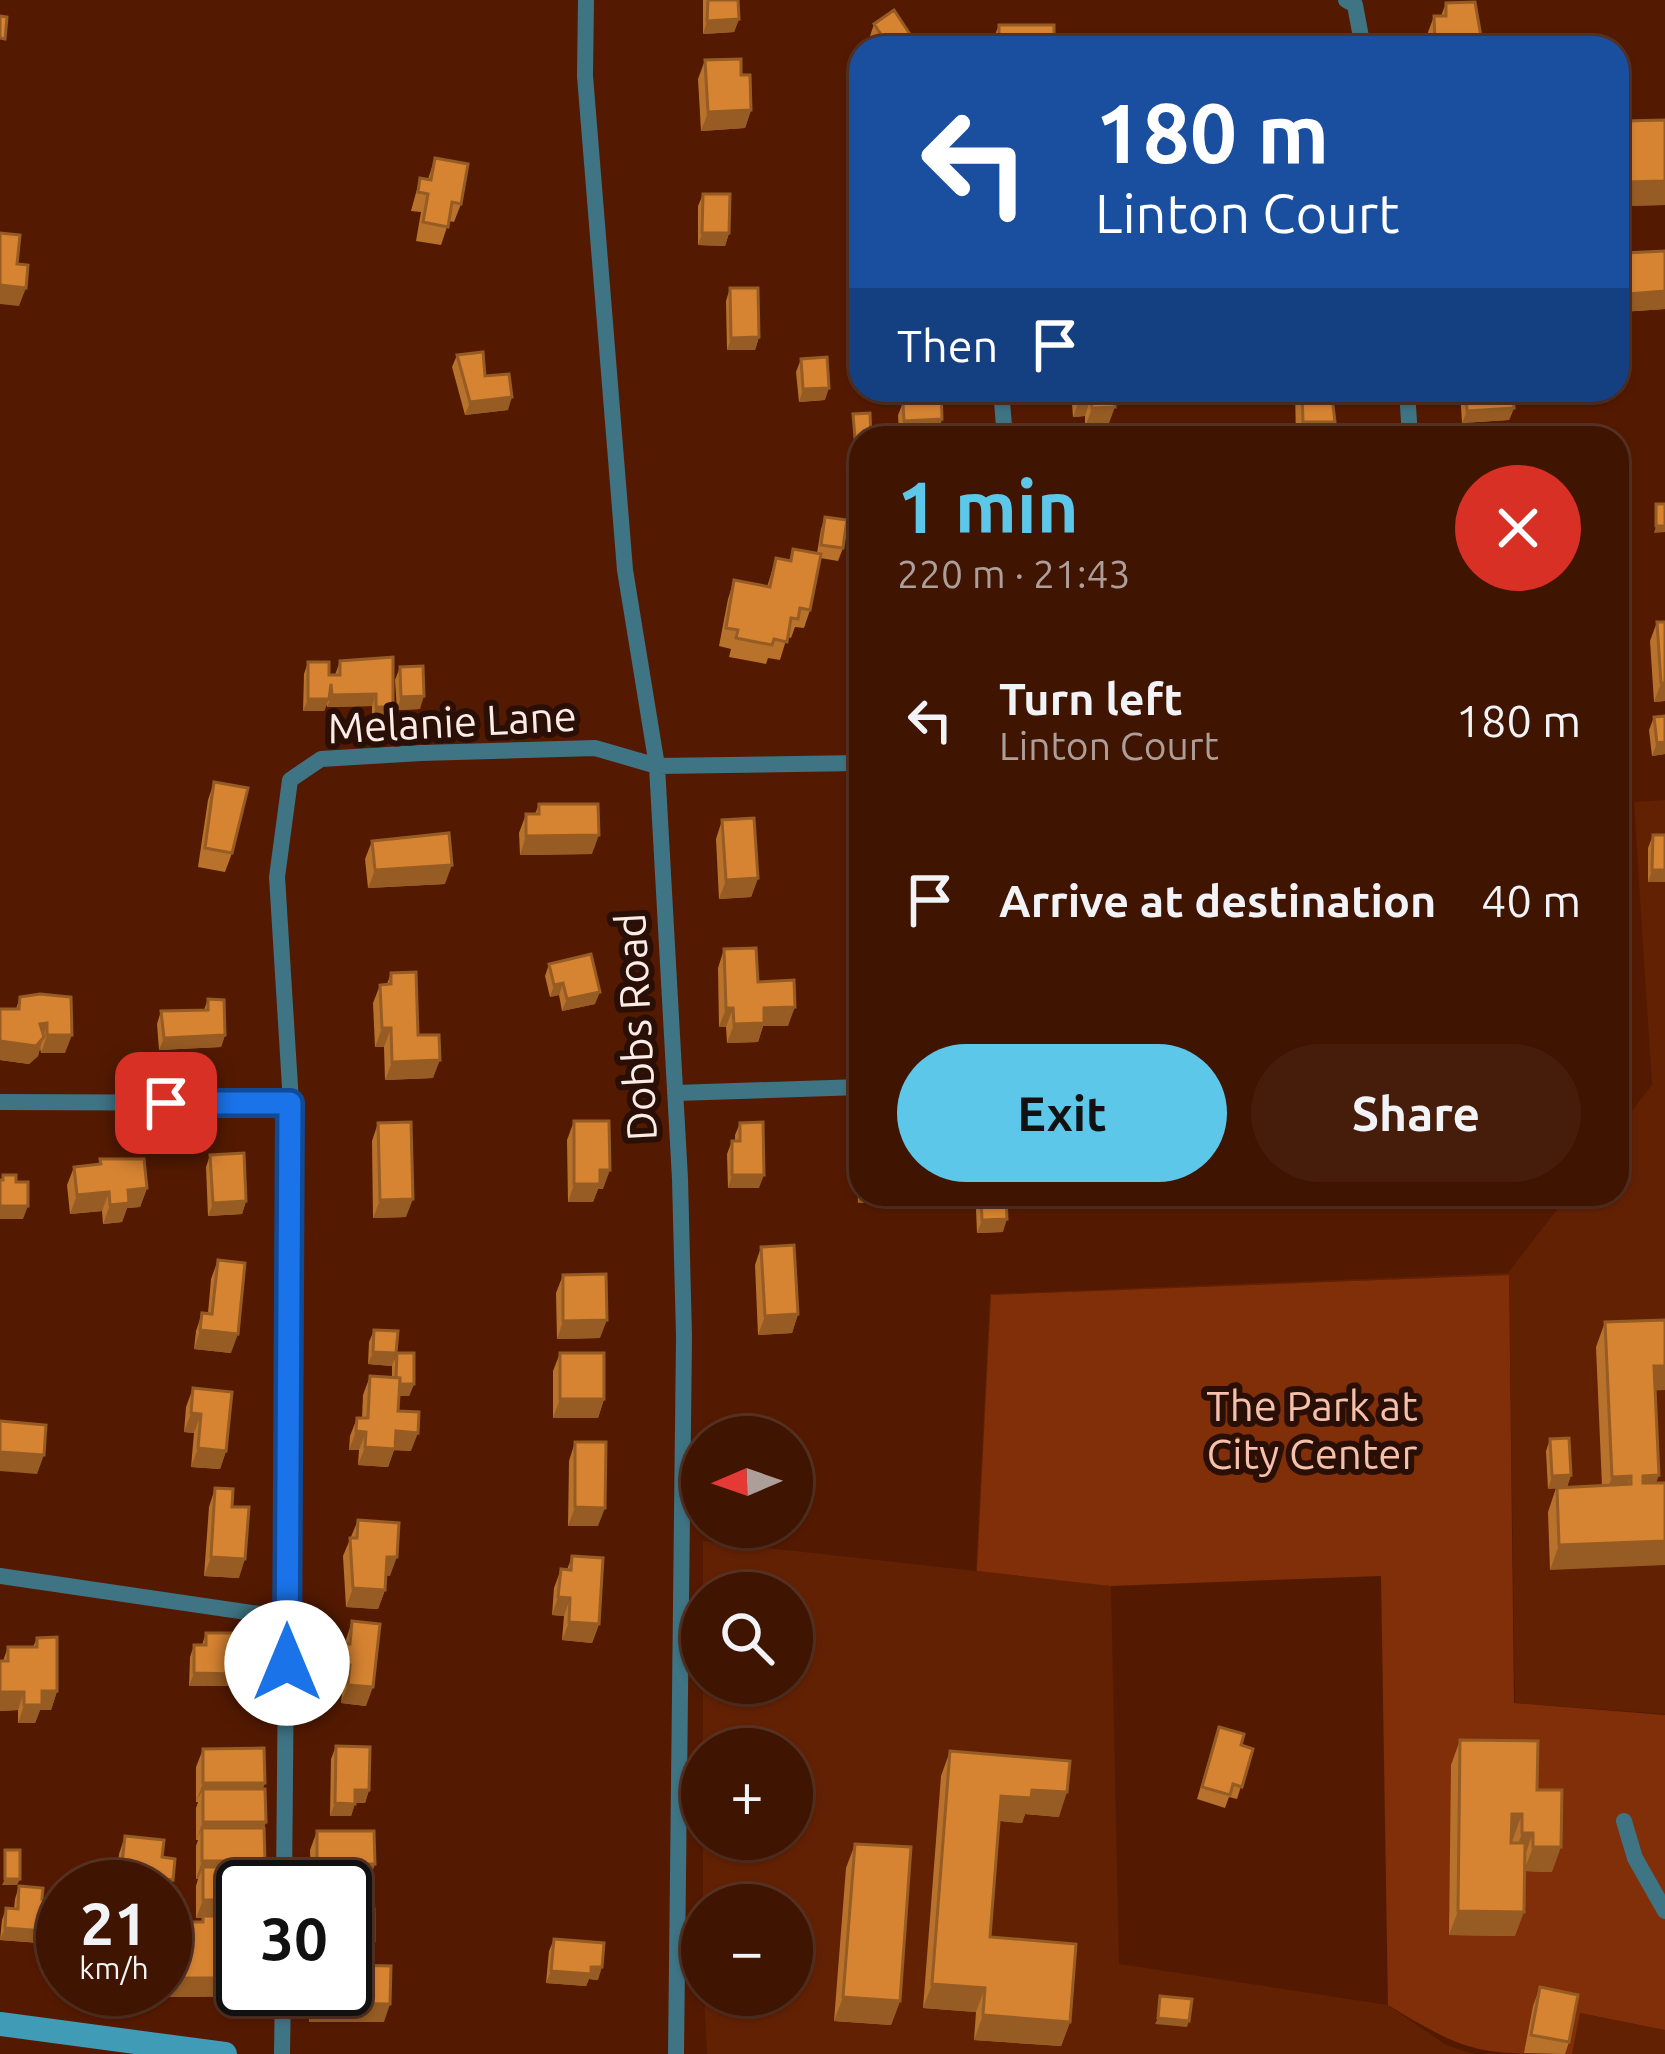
<!DOCTYPE html>
<meta charset="utf-8">
<style>
body{margin:0;font-family:Ubuntu,sans-serif;background:#461d0b;color:#f1f3f6;height:100vh;display:flex;flex-direction:column;font-size:45px;white-space:nowrap}
*{box-sizing:border-box;margin:0}
p{font-size:39px;color:#ad9e99}
.icon{flex:none;width:66px;height:66px;fill:none;stroke:currentColor;stroke-width:2;stroke-linecap:round;stroke-linejoin:round}
.map{position:relative;flex:1;overflow:hidden}
.panel{position:absolute;left:849px;top:426px;width:780px;height:780px;display:flex;flex-direction:column;background:#3f1401;border-radius:36px;box-shadow:0 3px 9px #0004,0 0 0 3px #583323}
.panel>*{flex:none}
.guide{position:absolute;left:849px;top:36px;width:780px;height:366px;border-radius:36px;box-shadow:0 3px 9px #0004,0 0 0 3px #583323;background:#1a4fa0;color:#fff;overflow:hidden}
.needle{width:78px;rotate:268deg}
.tools{position:absolute;left:681px;top:1416px;display:grid;gap:24px}
.tools a{display:grid;place-items:center;width:132px;height:132px;border-radius:50%;background:#3f1401;box-shadow:0 3px 9px #0004,0 0 0 3px #583323;font-size:60px}
.speed{position:absolute;left:36px;top:1860px;display:flex;gap:24px;font-size:60px;font-weight:700;text-align:center}
.speed>*{display:grid;place-content:center;width:156px;height:156px;border-radius:50%;background:#3f1401;box-shadow:0 3px 9px #0004,0 0 0 3px #583323;line-height:1}
.speed small{font-size:30px;font-weight:400}
.speed .limit{border:6px solid #111;border-radius:18px;background:#fff;color:#111}
.pin{position:absolute;display:grid;place-items:center;width:102px;height:102px;color:#fff;margin:-51px;border-radius:24px;box-shadow:0 6px 18px #0006}
.me{position:absolute;width:132px;margin:-66px;rotate:0deg;stroke-linejoin:round;filter:drop-shadow(0 0 9px #0008)}
.turn{display:flex;align-items:center;gap:42px;height:252px;padding:0 48px;font-size:54px}
.turn .icon{width:156px;height:156px;stroke-width:2.5}
.turn b{display:block;font-size:84px;line-height:102px}
.then{display:flex;align-items:center;height:114px;padding:0 48px;background:#0003;gap:24px;font-size:45px}
.round{display:grid;place-items:center;flex:none;width:126px;height:126px;border-radius:63px;background:#461d0b}
.summary{display:flex;align-items:center;justify-content:space-between;height:204px;padding:0 48px}
h1{font-size:72px;font-weight:700;line-height:90px;color:#5cc7e8}
.button{display:flex;gap:24px;margin-top:auto;padding:24px 48px}
.button a{flex:1;height:138px;border-radius:72px;background:#5cc7e8;color:#111;font-size:48px;font-weight:700;line-height:138px;text-align:center}
.button a+a{background:#461d0b;color:#f1f3f6}
ul{padding:0;list-style:none}
li{display:flex;align-items:center;gap:36px;height:180px;padding:0 48px}
li div{flex:1}
li b{display:block;font-size:45px}
li em{font-style:normal}
.map>svg:first-child{display:block}
.built{fill:#632104}
.green{fill:#812f09}
.lines{fill:none;stroke-linecap:round;stroke-linejoin:round}
.street{stroke:#3f7485;stroke-width:16}
.secondary{stroke:#409bb6;stroke-width:24}
.wall{fill:#b9722b}
.shaded-wall{fill:#965c23}
.building{fill:#d78432;stroke:#965c23;stroke-width:3}
.route-casing{stroke:#114b97;stroke-width:30}
.route{stroke:#1a73e8;stroke-width:21}
.labels{text-anchor:middle;stroke-width:12;stroke-linejoin:round;paint-order:stroke}
.street-label{font-size:42px;fill:#fcece7;stroke:#290f06}
.park-label{font-size:42px;fill:#f5c0ac;stroke:#290f06}
</style>
<div class="map">
<svg width="1665" height="2054" viewBox="0 0 1665 2054">
<rect width="100%" height="100%" fill="#541a01"/>
<!-- built -->
<path class="built" d="M1665,800V1714L1515,1703L1509,1275L991,1295L979,1571L1111,1586L1119,1964L1388,2005L1446,2045L1473,2054H707L704,1995H792V1905H703V1839H792V1749H703V1683H792V1593H703V1541L976,1571L990,1294L1508,1273L1569,1194H1617V1130L1652,1085L1634,802Z
M1579,2013L1665,2030V2054H1572Z"/>
<!-- green -->
<path class="green" d="M1509,1275L1514,1703L1665,1715V2030L1580,2013L1572,2054C1477,2054 1469,2054 1388,2005L1381,1576L1110,1586L977,1571L991,1295Z"/>
<g class="lines">
<!-- street -->
<path class="street" d="M586,0L585,76L625,570L657,766L680,1179L684,1336L676,2054
M1346,0L1355,5L1363,48
M1001,390L1005,438
M1407,390L1410,438
M675,1093L861,1087
M0,1102L291,1103
M0,1576L287,1618
M1624,1821L1635,1858L1665,1911
M284,1887L291,1103L277,877L290,780L321,759L421,753L595,748L657,766L861,763
M282,2054L283,1989"/>
<!-- secondary -->
<path class="secondary" d="M0,2024L225,2054"/>
</g>
<!-- wall -->
<path class="wall" d="M703,0H738L739,19L734,32L703,34Z
M1446,3L1483,48H1428L1427,35L1434,16H1441Z
M874,24L919,48H878L870,36Z
M999,25L1054,48H994V37Z
M705,60L741,75L751,110L745,128L701,131L698,79Z
M1624,121L1665,205L1617,206V139Z
M435,158L461,204L454,222L449,221L441,245L416,241L421,212L411,211L420,178L428,179Z
M703,194L729,233L725,246L698,245V206Z
M1665,251V309L1621,312L1618,271L1625,253Z
M730,288L759,337L755,350H727L726,301Z
M457,355L485,376L508,410L465,415L452,367Z
M801,359L825,400L799,402L796,372Z
M908,390H941L942,419L938,431L899,433L898,415L903,403H909Z
M1071,390H1126L1124,396L1114,397L1108,426L1085,427V416L1073,417Z
M1295,390H1331L1329,438H1296Z
M1460,390H1513L1514,408L1509,420L1462,423Z
M825,517L843,548L838,561L820,558L810,610L804,628L795,627L791,638L787,637L780,660L768,658L766,664L729,657L731,649L719,646L728,599L734,580L767,587L776,558L789,561L793,549L817,553L821,529Z
M1657,622H1665V701L1654,702L1650,641Z
M340,661L393,707L389,719H372V706L327,707V704L324,711H303L304,674L308,662L329,675H335Z
M400,667L420,709L397,710L395,680Z
M1654,717L1665,754L1652,756L1649,730Z
M214,782L232,853L225,872L198,867L208,800Z
M539,804L592,854L520,855L519,833L526,814H535Z
M861,819V863H856V832Z
M722,820L758,878L751,897L719,899L716,839Z
M1653,835H1665V882H1648V848Z
M372,841L445,884L368,888L365,859Z
M724,949L758,982L788,1026H763L758,1042L727,1043L726,1027H719L718,968Z
M549,964L595,1004L562,1011L559,995L550,997L545,976Z
M391,973L418,1035L433,1078L385,1080L384,1047H375L373,1003L380,985L387,984Z
M40,994L65,1053H41L40,1048L38,1056L29,1064L0,1060V1009H16L20,997Z
M208,999L225,1035L221,1047L159,1050L157,1024L161,1011L204,1010Z
M574,1121L603,1189H598L593,1202H568L567,1140Z
M378,1123L406,1217L373,1218L372,1141Z
M740,1123L759,1188H728L727,1154L732,1141H735V1135Z
M861,1136V1194H895L892,1202L858,1203L856,1150Z
M210,1155L246,1201L242,1214L208,1216L206,1167Z
M100,1159L147,1188L140,1207L127,1208L122,1222L103,1224L102,1211L70,1214L67,1185L74,1167L98,1165Z
M981,1196L1003,1232L977,1233L976,1209Z
M761,1247L798,1314L792,1333L758,1335L755,1265Z
M218,1260L231,1353L194,1349L196,1331L202,1313H208L211,1279Z
M563,1275L600,1338L557,1339L556,1293Z
M1605,1322L1655,1390L1659,1475L1550,1570L1548,1512L1556,1488L1548,1489L1546,1451L1550,1439L1571,1475L1567,1487L1602,1486L1596,1347Z
M374,1330L396,1353L392,1366L368,1364L369,1342Z
M397,1353L414,1384L409,1396H399L398,1411L411,1451L394,1450L388,1467L358,1465L359,1450H349L350,1436L357,1418H362L363,1395L370,1376L392,1378V1365Z
M560,1353L604,1399L598,1418H553V1371Z
M193,1388L226,1451L220,1469L191,1467L194,1433L184,1432L186,1407Z
M575,1442L598,1526H568L569,1461Z
M215,1488L232,1507L239,1578L204,1576L209,1507Z
M358,1520L390,1576L386,1575L385,1590L378,1609L346,1607L343,1556Z
M572,1556L599,1624L592,1643L562,1640L564,1616L552,1615L554,1588L561,1569L567,1570Z
M352,1621L366,1706L341,1703L343,1684L332,1683L334,1661L341,1643H345Z
M206,1633L231,1686H189L190,1657L194,1645H202Z
M37,1638L57,1691L51,1710H40L35,1723H18V1710L0,1711V1661H3L8,1647H33Z
M1215,1739L1253,1749L1237,1799L1229,1797L1225,1808L1197,1799Z
M1460,1740L1537,1790L1552,1872L1524,1871L1515,1936L1449,1935L1451,1765Z
M336,1746L369,1790L365,1803H355L351,1816H330L331,1759Z
M203,1749L265,1783L262,1789L266,1822L243,1887V1918H223V1923L258,1996L168,1997V1941L175,1922H201L203,1918H196V1886L198,1879H196V1846L198,1840H196V1808L198,1802H196V1767Z
M950,1751L1059,1817L1025,1814L1022,1823L999,1821L990,1937L1070,2022L1061,2046L974,2040L976,2012L923,2008L941,1776Z
M317,1831L375,1864L370,1876L368,1960H345V1887H312L313,1883H311L310,1850Z
M125,1836L162,1857L166,1898L165,1887H115L119,1854Z
M855,1844L900,2001L891,2025L834,2021L846,1868Z
M19,1886L42,1899L53,1944L0,1940L2,1920L6,1908L14,1909L15,1899Z
M554,1939L598,1980L589,1979L586,1986L546,1983L549,1951Z
M1540,1987L1569,2042L1565,2054L1524,2053L1533,2006Z
M309,1989H345L384,2022H309Z"/>
<!-- shaded-wall -->
<path class="shaded-wall" d="M739,19L734,32L703,34L707,21Z
M1446,40L1443,48H1432L1435,41Z
M751,110L745,128L701,131L708,112Z
M1665,181V205L1617,206L1625,182Z
M702,233H729L725,246L698,245Z
M0,285L26,288L19,306L0,304Z
M1665,291V309L1621,312L1628,294Z
M759,337L755,350H727L731,338Z
M829,388L825,400L799,402L803,389Z
M1110,390H1126L1124,396L1107,397Z
M512,397L508,410L465,415L470,402Z
M1091,397L1085,416L1073,417L1080,398Z
M1115,407L1108,426L1085,427L1092,408Z
M1514,408L1509,420L1462,423L1467,411Z
M942,419L938,431L899,433L904,421Z
M1303,422H1335L1329,438H1297Z
M1656,526H1665V532L1654,533Z
M1661,683H1665V701L1654,702Z
M376,694L372,706L327,707L332,695Z
M424,696L420,709L397,710L401,697Z
M308,699H329L324,711H303Z
M376,707H393L389,719H372Z
M1665,742V754L1652,756L1657,743Z
M599,835L592,854L520,855L526,836Z
M452,865L445,884L368,888L375,870Z
M1652,870H1665V882H1648Z
M758,878L751,897L719,899L726,880Z
M563,983L559,995L550,997L554,985Z
M600,992L595,1004L562,1011L567,999Z
M795,1007L788,1026H763L758,1042L727,1043L734,1024L764,1008Z
M726,1008H733L726,1027H719Z
M47,1023L38,1056L29,1064L0,1060V1041Z
M382,1028H391L384,1047H375Z
M47,1035H72L65,1053H41Z
M225,1035L221,1047L159,1050L164,1038Z
M440,1060L433,1078L385,1080L392,1062Z
M600,1170H610L603,1189H598L593,1202H568L574,1184Z
M732,1175H764L759,1188H728Z
M147,1188L140,1207L127,1208L122,1222L103,1224L110,1205L128,1190Z
M109,1192L102,1211L70,1214L77,1195Z
M861,1194H895L892,1202L858,1203Z
M940,1194H959L955,1204L936,1205Z
M1408,1198L1423,1200L1421,1206L1406,1204Z
M413,1199L406,1217L373,1218L380,1200Z
M246,1201L242,1214L208,1216L213,1203Z
M0,1206H28L23,1219H0Z
M1007,1219L1003,1232L977,1233L982,1220Z
M798,1314L792,1333L758,1335L765,1316Z
M607,1320L600,1338L557,1339L563,1321Z
M200,1330L238,1334L231,1353L194,1349Z
M373,1352L396,1353L392,1366L368,1364Z
M1654,1366H1665V1390L1645,1391Z
M396,1384H414L409,1396H391Z
M560,1399H604L598,1418H553Z
M191,1413L201,1414L194,1433L184,1432Z
M356,1431L366,1432L359,1450H349Z
M396,1431L418,1433L411,1451L394,1450L388,1467L358,1465L365,1447Z
M198,1448L226,1451L220,1469L191,1467Z
M0,1452L44,1455L37,1474L0,1471Z
M1571,1475L1566,1488L1548,1489L1552,1476Z
M1659,1475L1650,1500H1634L1643,1476Z
M1631,1476L1622,1501L1603,1502L1612,1477Z
M575,1507L605,1508L598,1526H568Z
M1665,1541V1565L1550,1570L1559,1545Z
M211,1557L245,1559L239,1578L204,1576Z
M387,1557H397L390,1576L380,1575Z
M353,1588L385,1590L378,1609L346,1607Z
M558,1597L570,1598L564,1616L552,1615Z
M569,1622L599,1624L592,1643L562,1640Z
M338,1664L350,1665L343,1684L332,1683Z
M194,1673L236,1674L231,1686H189Z
M348,1685L373,1687L366,1706L341,1703Z
M42,1691H57L51,1710H40L35,1723H18L24,1705Z
M0,1692H24L18,1710L0,1711Z
M203,1783H265L258,1801L203,1789L196,1802Z
M355,1790H369L365,1803H351Z
M1032,1790L1067,1792L1059,1817L1025,1814L1022,1823L992,1820L1001,1796Z
M335,1803L355,1804L351,1816H330Z
M1512,1814H1522L1513,1839H1503Z
M203,1822H266L259,1840L202,1828L196,1840Z
M1522,1833H1533L1524,1858H1513Z
M1533,1847H1561L1552,1872L1524,1871Z
M202,1861H265L258,1880L203,1867L198,1879H196Z
M317,1864H375L368,1882L316,1876L313,1883H311Z
M156,1878L173,1880L166,1898L165,1887H119L120,1882Z
M5,1879H20L17,1885H2Z
M203,1900H243V1918H196Z
M1458,1911L1524,1912L1515,1936L1449,1935Z
M5,1928L58,1932L53,1944L0,1940Z
M374,1941L368,1960H345V1942Z
M591,1967H602L598,1980L589,1979L586,1986L546,1983L551,1971Z
M175,1978H243V1989H260L258,1996L168,1997Z
M932,1984L985,1988L976,2012L923,2008Z
M843,1997L900,2001L891,2025L834,2021Z
M315,2003L390,2004L384,2022H309Z
M983,2015L1070,2022L1061,2046L974,2040Z
M1158,2018L1189,2021L1187,2027L1155,2024Z"/>
<!-- building -->
<path class="building" d="M708,0H738L739,19L707,21Z
M1475,2L1483,48H1446V40L1435,41L1434,16H1446V3Z
M894,10L919,48H890L874,24Z
M0,16L7,17L5,39L0,38Z
M999,25H1054V48H999Z
M1110,39L1143,40V46H1164V48H1110Z
M741,59V75H750L751,110L708,112L705,60Z
M1665,120V181L1625,182L1624,121Z
M435,158L468,164L461,204L452,202L448,227L423,222L428,194L418,192L420,178L431,180Z
M703,194H730L729,233H702Z
M0,233L20,235L17,264L28,265L26,288L0,285Z
M1665,251V291L1628,294L1625,253Z
M730,288H758L759,337L731,338Z
M483,352L485,376L509,374L512,397L470,402L457,355Z
M827,357L829,388L803,389L801,359Z
M913,390H941L942,419L904,421L903,403L914,402Z
M1079,390H1114L1115,407L1092,408L1091,397L1080,398Z
M1302,390H1331L1335,422H1303Z
M1466,390H1513L1514,408L1467,411Z
M870,413L871,437L855,438L853,414Z
M1656,504H1665V526H1656Z
M825,517L847,520L843,548L821,545Z
M793,549L821,554L810,610L800,608L798,619L791,618L787,642L774,639L772,645L736,638L738,630L726,628L734,580L770,587L776,558L791,561Z
M1657,622H1665V683H1661Z
M393,657V707H376V694L332,695L331,684L329,699H308V662H329V675H340V661Z
M423,666L424,696L401,697L400,667Z
M1665,716V742L1657,743L1654,717Z
M214,782L248,788L232,853L205,848Z
M539,804H598L599,835L526,836V814H539Z
M754,818L758,878L726,880L722,820Z
M449,833L452,865L375,870L372,841Z
M1653,835H1665V870H1652Z
M756,948L758,982L794,980L795,1007L764,1008V1023L734,1024L733,1008H726L724,949Z
M591,954L600,992L567,999L563,983L554,985L549,964Z
M416,972L418,1035H439L440,1060L392,1062L391,1028H382L380,985L391,984V973Z
M40,994L71,997L72,1035H47V1023L40,1024L44,1037L36,1046L0,1041V1009H19L20,997Z
M208,999L224,1000L225,1035L164,1038L161,1011L208,1010Z
M574,1121H609L610,1170H600V1184H574Z
M411,1122L413,1199L380,1200L378,1123Z
M763,1122L764,1175H732V1141H740V1123Z
M244,1153L246,1201L213,1203L210,1155Z
M100,1159H144L147,1188L128,1190L129,1203L110,1205L109,1192L77,1195L74,1167L101,1164Z
M3,1175H16V1182H28V1206H0V1180H3Z
M1408,1194H1423V1200L1408,1198Z
M1006,1195L1007,1219L982,1220L981,1196Z
M794,1245L798,1314L765,1316L761,1247Z
M218,1260L245,1263L238,1334L200,1330L202,1313L212,1314Z
M606,1274L607,1320L563,1321V1275Z
M1665,1320V1366H1654L1659,1475L1643,1476V1483H1665V1541L1559,1545L1557,1488L1631,1484V1476L1612,1477L1605,1322Z
M374,1330L398,1331L396,1353L373,1352Z
M397,1353H414V1384H400V1378H396Z
M560,1353H604V1399H560Z
M370,1376L400,1378L398,1411L419,1412L418,1433L396,1431L395,1449L365,1447L366,1432L356,1431L357,1418H368Z
M193,1388L232,1392L226,1451L198,1448L201,1414L191,1413Z
M0,1421L46,1425L44,1455L0,1452Z
M1569,1438L1571,1475L1552,1476L1550,1439Z
M575,1442H606L605,1508L575,1507Z
M215,1488L233,1489L232,1507H249L245,1559L211,1557Z
M358,1520L399,1523L397,1557H387L385,1590L353,1588L350,1538H357Z
M572,1556L603,1558L599,1624L569,1622L570,1598L558,1597L561,1569L571,1570Z
M352,1621L380,1624L373,1687L348,1685L350,1665L338,1664L341,1643L350,1644Z
M206,1633H236V1674L194,1673V1645H206Z
M57,1637V1691H42V1705H24V1692H0V1661H8V1647H37V1638Z
M1219,1727L1244,1734L1241,1745L1253,1749L1242,1787L1233,1784L1230,1795L1202,1787Z
M1460,1740L1538,1741L1537,1790H1562L1561,1847H1533V1833H1522V1814H1512L1511,1843H1525L1524,1912L1458,1911Z
M336,1746L370,1747L369,1790H355V1804L335,1803Z
M264,1748L265,1783H203V1749Z
M950,1751L1070,1761L1067,1792L1032,1790L1031,1798L1001,1796L990,1937L1076,1944L1070,2022L983,2015L985,1988L932,1984Z
M203,1789H265L266,1822H203Z
M202,1828H264L265,1861H202Z
M317,1831H374L375,1864H317Z
M125,1836L164,1840L162,1857L175,1859L173,1880L156,1878L155,1885L120,1882Z
M855,1844L911,1847L900,2001L843,1997Z
M5,1850H20V1879H5Z
M203,1867H265V1887H243V1900H203Z
M316,1876H372V1909H345V1887H316Z
M19,1886L43,1888L42,1899L60,1900L58,1932L5,1928L6,1908L18,1909Z
M345,1909H374V1941L345,1942Z
M203,1916H223V1923H243V1978H175V1922H203Z
M554,1939L604,1943L602,1967H591V1974L551,1971Z
M345,1965L391,1966L390,2004L315,2003L316,1989H345Z
M1540,1987L1578,1995L1569,2042L1531,2035Z
M1160,1996L1192,1999L1189,2021L1158,2018Z"/>
<g class="lines">
<!-- route casing -->
<g class="route-casing">
<path id="route" d="M166,1103H290L287,1663"/>
</g>
<!-- route -->
<use href="#route" class="route"/>
</g>
<g class="labels">
<!-- street labels -->
<g class="street-label">
<text transform="translate(452 722) rotate(-3)" y="15">Melanie Lane</text>
<text transform="translate(636 1027) rotate(-93)" y="15">Dobbs Road</text>
</g>
<!-- park labels -->
<g class="park-label">
<text x="1312" y="1421">The Park at<tspan x="1312" dy="48">City Center</tspan></text>
</g>
</g>
</svg>
<div class="tools">
<a><svg class="needle" viewBox="-14 -14 28 28"><path d="M0-13l5 13h-10z" fill="#e53935"/><path d="M0 13l5-13h-10z" fill="#ad9e99"/></svg></a>
<a><svg class="icon" aria-label="search" viewBox="0 0 24 24"><circle cx="10" cy="10" r="6"/><path d="M15 15l6 6"/></svg></a>
<a>+</a>
<a>−</a>
</div>
<div class="speed"><div>21<small>km/h</small></div><div class="limit">30</div></div>
<div class="pin" style="left:166px;top:1103px;background:#d93025"><svg class="icon" aria-label="arrive" viewBox="0 0 24 24"><path d="M6 21V4h12l-3 4 3 4H6"/></svg></div>
<svg class="me" style="left:287px;top:1663px" viewBox="-20 -20 40 40"><circle r="19" fill="#fff"/><path d="M0-13L10 11 0 6-10 11z" fill="#1a73e8"/></svg>
<div class="guide">
<div class="turn"><svg class="icon" aria-label="left" viewBox="0 0 24 24"><path d="M17 20v-9H6M10 6l-5 5 5 5"/></svg><div><b>180 m</b>Linton Court</div></div>
<div class="then">Then<svg class="icon" aria-label="arrive" viewBox="0 0 24 24"><path d="M6 21V4h12l-3 4 3 4H6"/></svg></div>
</div>
<section class="panel">
<div class="summary"><div><h1>1 min</h1><p>220 m · 21:43</p></div><a class="round" style="background:#d93025;color:#fff"><svg class="icon" aria-label="close" viewBox="0 0 24 24"><path d="M6 6l12 12M18 6L6 18"/></svg></a></div>
<ul>
<li><svg class="icon" aria-label="left" viewBox="0 0 24 24"><path d="M17 20v-9H6M10 6l-5 5 5 5"/></svg><div><b>Turn left</b><p>Linton Court</p></div><em>180 m</em></li>
<li><svg class="icon" aria-label="arrive" viewBox="0 0 24 24"><path d="M6 21V4h12l-3 4 3 4H6"/></svg><div><b>Arrive at destination</b></div><em>40 m</em></li>
</ul>
<div class="button"><a>Exit</a><a>Share</a></div>
</section>
</div>
